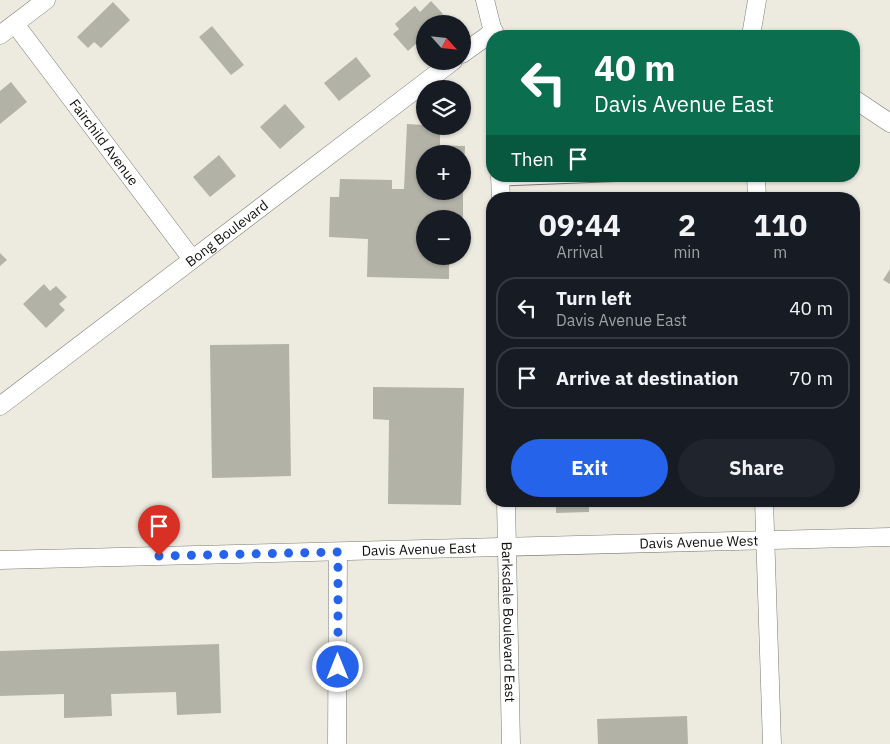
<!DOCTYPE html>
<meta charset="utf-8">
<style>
body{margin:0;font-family:"IBM Plex Sans",sans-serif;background:#20242c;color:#f1f3f6;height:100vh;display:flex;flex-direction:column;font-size:19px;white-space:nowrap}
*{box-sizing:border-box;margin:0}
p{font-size:16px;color:#9ea1a6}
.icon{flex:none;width:28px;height:28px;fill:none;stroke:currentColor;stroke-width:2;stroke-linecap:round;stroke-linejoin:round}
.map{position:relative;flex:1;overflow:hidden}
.drawer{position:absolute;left:486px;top:192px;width:374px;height:315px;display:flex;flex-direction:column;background:#171b24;border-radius:20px;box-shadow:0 1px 4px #0004}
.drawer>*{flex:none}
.banner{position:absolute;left:486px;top:30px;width:374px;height:152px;border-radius:20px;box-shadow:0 1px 4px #0004;background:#0b6e4f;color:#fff;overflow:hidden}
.needle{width:32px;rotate:117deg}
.tools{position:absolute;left:416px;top:15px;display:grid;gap:10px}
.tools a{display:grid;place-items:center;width:55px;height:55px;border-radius:50%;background:#171b24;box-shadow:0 1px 4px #0004;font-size:25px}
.pin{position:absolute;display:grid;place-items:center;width:42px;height:42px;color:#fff;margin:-51px -21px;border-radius:50% 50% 50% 0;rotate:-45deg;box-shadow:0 0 5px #0007}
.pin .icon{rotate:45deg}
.me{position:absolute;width:55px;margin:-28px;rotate:0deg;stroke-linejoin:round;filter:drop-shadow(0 0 4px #0008)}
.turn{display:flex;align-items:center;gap:18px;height:105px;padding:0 25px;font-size:22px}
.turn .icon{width:65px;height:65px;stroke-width:2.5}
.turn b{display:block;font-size:35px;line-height:42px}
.then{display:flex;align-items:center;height:48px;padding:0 25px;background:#0003;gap:10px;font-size:19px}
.eta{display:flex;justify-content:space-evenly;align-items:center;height:85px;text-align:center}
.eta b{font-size:30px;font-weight:800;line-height:35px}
.action{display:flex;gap:10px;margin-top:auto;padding:10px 25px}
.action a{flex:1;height:58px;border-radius:30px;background:#2563eb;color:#fff;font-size:20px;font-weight:800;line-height:58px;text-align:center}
.action a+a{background:#20242c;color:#f1f3f6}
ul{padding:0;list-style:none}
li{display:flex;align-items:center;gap:15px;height:62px;margin:0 10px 8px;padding:0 15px;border:2px solid #363941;border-radius:20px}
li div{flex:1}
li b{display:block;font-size:19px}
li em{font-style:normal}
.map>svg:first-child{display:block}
.building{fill:#b3b2a7}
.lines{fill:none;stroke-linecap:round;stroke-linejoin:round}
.service-casing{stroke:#7d7c72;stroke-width:11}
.minor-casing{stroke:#7d7c72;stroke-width:19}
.service{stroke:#fff;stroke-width:9}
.minor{stroke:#fff;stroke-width:18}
.route{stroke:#2563eb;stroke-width:9;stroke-dasharray:0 16.2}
.labels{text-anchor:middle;stroke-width:4;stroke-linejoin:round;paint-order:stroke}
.street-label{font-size:14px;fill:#11100d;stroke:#fff}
</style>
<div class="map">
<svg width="890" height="744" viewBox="0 0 890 744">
<rect width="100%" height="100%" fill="#edebe0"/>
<!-- building -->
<path class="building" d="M431,1L443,14L435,21L437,24H425V36L408,51L393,34L399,29L395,24L415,6L420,12Z
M113,2L130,20L101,48L94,42L88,48L77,37Z
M212,26L244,65L231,75L199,37Z
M356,57L371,76L339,101L324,83Z
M11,82L27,102L0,124V91Z
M285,104L305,127L280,149L260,127Z
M407,124L440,126V145L465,146L464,169H462V154H425V191H463V217L451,216V219H425V256H449V279L367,277L368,239L329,237L330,197H339L340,179L392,180V189H404Z
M219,155L236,176L210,197L193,177Z
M0,253L7,260L0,266Z
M890,269V284L883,280Z
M44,284L50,291L56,286L67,297L59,304L65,310L46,328L23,304Z
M289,344L291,476L212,478L210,345Z
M373,387L464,388L461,505L388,504L389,420L373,419Z
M556,501H589V512L556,513Z
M219,644L221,713L177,715L176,692L111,694L112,716L64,718V694L0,696V651Z
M687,716L688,744H598L597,719Z"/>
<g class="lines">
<!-- service casing -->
<g class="service-casing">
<path id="service" d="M500,181L629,176"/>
</g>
<!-- minor casing -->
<g class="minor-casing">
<g id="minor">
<path d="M485,0L494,36"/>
<path id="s1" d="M15,24L192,259"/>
<path d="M0,35L46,0"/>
<path d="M751,36L757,0"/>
<path d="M462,54L494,31"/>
<path d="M854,99L890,123"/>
<path d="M500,176L501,199"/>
<path d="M756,176L757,199"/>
<path id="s2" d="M0,406L453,61"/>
<path id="s3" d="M506,501L511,744"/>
<path d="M764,501L772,744"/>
<path id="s4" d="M0,560L890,537"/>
<path d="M337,744L338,552"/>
</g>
</g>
<!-- service -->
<use href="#service" class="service"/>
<!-- minor -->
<use href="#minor" class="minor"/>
</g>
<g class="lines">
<!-- route -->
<path class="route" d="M159,556L338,552V667"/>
</g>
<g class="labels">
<!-- street labels -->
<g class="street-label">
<text dy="5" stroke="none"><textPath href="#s1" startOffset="148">Fairchild Avenue</textPath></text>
<text dy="5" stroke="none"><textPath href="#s2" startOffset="285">Bong Boulevard</textPath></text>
<text dy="5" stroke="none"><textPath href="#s4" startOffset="699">Davis Avenue West</textPath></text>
<text dy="5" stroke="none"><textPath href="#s4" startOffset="419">Davis Avenue East</textPath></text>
<text dy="5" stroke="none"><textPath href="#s3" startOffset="121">Barksdale Boulevard East</textPath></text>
</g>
</g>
</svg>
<div class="tools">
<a><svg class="needle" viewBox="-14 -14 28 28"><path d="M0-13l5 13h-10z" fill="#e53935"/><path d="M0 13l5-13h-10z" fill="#9ea1a6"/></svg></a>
<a><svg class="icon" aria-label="layers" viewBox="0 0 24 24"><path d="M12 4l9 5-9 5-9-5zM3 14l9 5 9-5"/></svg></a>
<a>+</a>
<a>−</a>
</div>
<div class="pin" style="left:159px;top:556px;background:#d93025"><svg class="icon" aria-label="arrive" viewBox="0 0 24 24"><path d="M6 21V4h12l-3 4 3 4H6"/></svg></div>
<svg class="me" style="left:338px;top:667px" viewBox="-20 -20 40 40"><circle r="17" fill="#2563eb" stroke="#fff" stroke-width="3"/><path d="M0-11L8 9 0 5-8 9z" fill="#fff"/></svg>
<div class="banner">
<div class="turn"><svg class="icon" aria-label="left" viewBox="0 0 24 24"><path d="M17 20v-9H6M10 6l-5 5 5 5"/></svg><div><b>40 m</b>Davis Avenue East</div></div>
<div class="then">Then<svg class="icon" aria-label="arrive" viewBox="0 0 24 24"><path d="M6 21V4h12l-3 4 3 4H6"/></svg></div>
</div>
<section class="drawer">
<div class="eta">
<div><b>09:44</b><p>Arrival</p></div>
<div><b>2</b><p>min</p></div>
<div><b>110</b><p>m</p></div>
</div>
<ul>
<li><svg class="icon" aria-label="left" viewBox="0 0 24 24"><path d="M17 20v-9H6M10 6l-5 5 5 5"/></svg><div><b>Turn left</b><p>Davis Avenue East</p></div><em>40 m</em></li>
<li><svg class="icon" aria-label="arrive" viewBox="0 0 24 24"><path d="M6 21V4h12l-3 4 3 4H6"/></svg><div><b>Arrive at destination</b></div><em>70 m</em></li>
</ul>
<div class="action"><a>Exit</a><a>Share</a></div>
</section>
</div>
